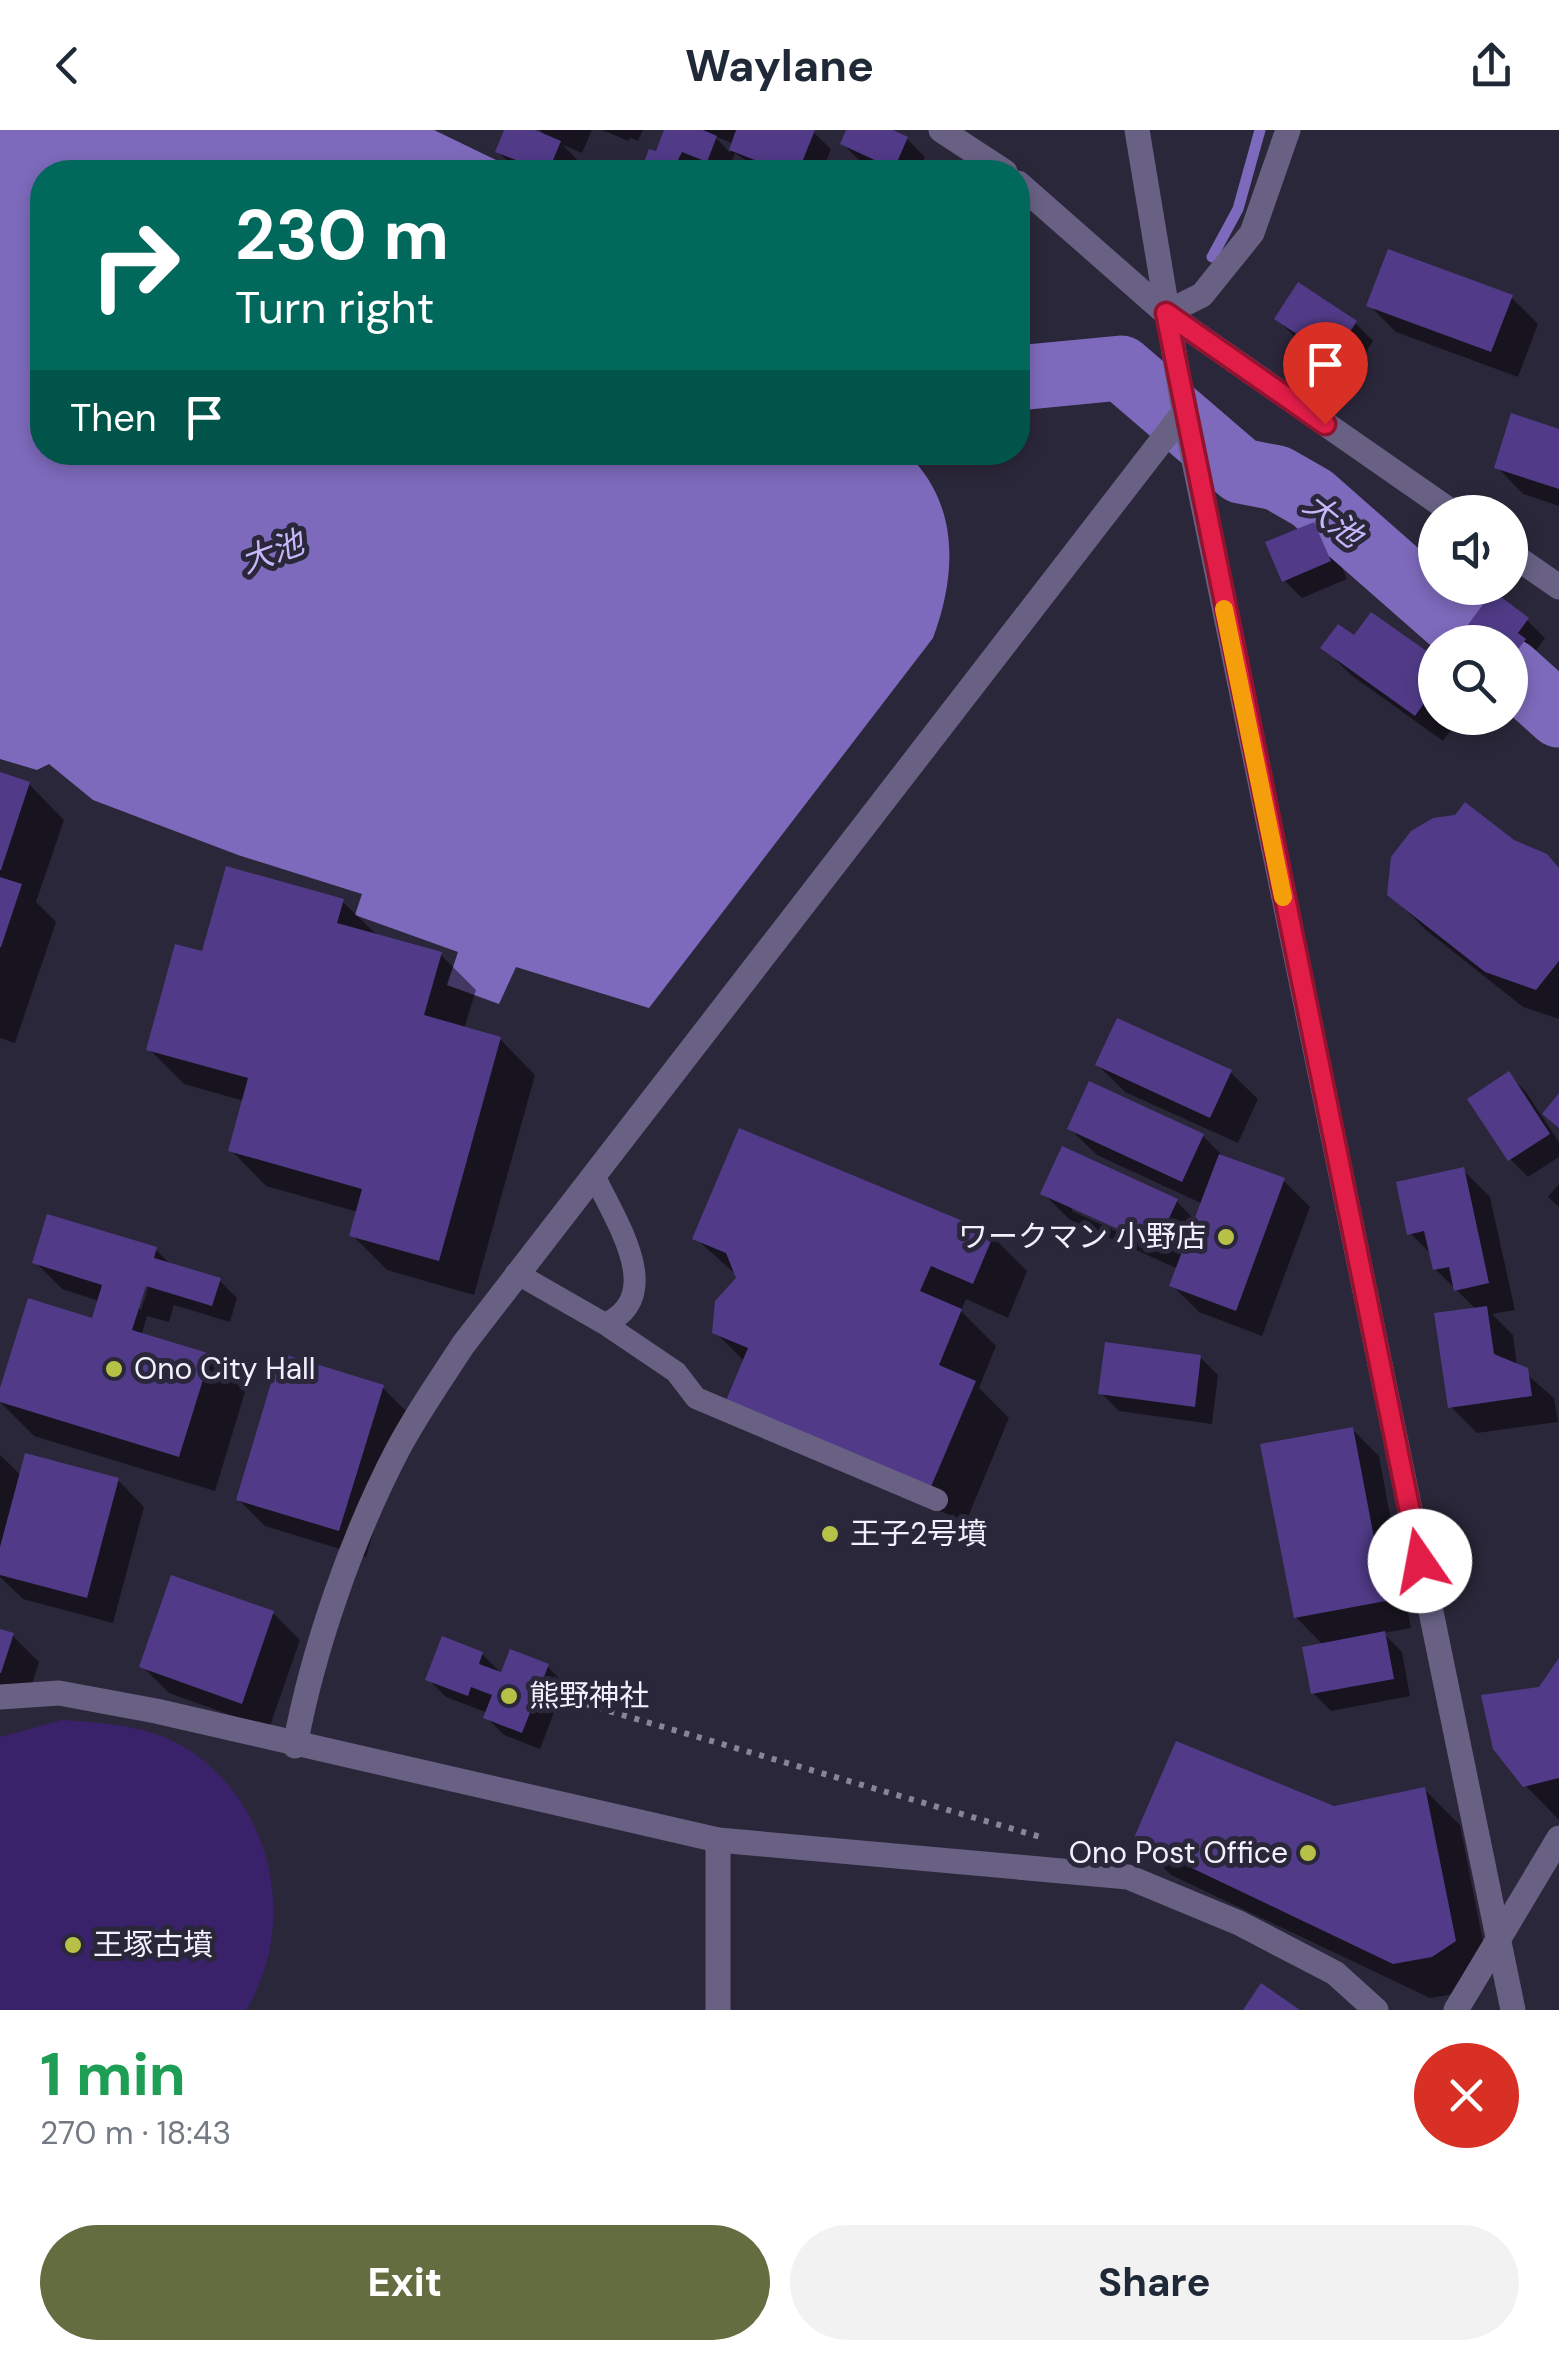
<!DOCTYPE html>
<meta charset="utf-8">
<style>
body{margin:0;font-family:"DM Sans","Noto Sans JP",sans-serif;background:#f2f2f3;color:#1f2937;height:100vh;display:flex;flex-direction:column;font-size:38px;white-space:nowrap}
*{box-sizing:border-box;margin:0}
p{font-size:32px;color:#747a83}
.icon{flex:none;width:55px;height:55px;fill:none;stroke:currentColor;stroke-width:2;stroke-linecap:round;stroke-linejoin:round}
.map{position:relative;height:1880px;overflow:hidden}
.sheet{display:flex;flex-direction:column;background:#fff;flex:1}
.sheet>*{flex:none}
.guide{position:absolute;left:30px;top:30px;width:1000px;height:305px;border-radius:40px;box-shadow:0 5px 15px #0003;background:#00695c;color:#fff;overflow:hidden}
.buttons{position:absolute;left:1418px;top:365px;display:grid;gap:20px}
.buttons a{display:grid;place-items:center;width:110px;height:110px;border-radius:50%;background:#fff;box-shadow:0 5px 15px #0003;font-size:50px}
.pin{position:absolute;display:grid;place-items:center;width:85px;height:85px;color:#fff;margin:-102px -42px;border-radius:50% 50% 50% 0;rotate:-45deg;box-shadow:0 0 10px #0007}
.pin .icon{rotate:45deg}
.me{position:absolute;width:110px;margin:-55px;rotate:348deg;stroke-linejoin:round;filter:drop-shadow(0 0 8px #0008)}
.turn{display:flex;align-items:center;gap:35px;height:210px;padding:0 40px;font-size:45px}
.turn .icon{width:130px;height:130px;stroke-width:2.5}
.turn b{display:block;font-size:70px;line-height:85px}
.then{display:flex;align-items:center;height:95px;padding:0 40px;background:#0003;gap:20px;font-size:38px}
.round{display:grid;place-items:center;flex:none;width:105px;height:105px;border-radius:52px;background:#f2f2f3}
.summary{display:flex;align-items:center;justify-content:space-between;height:170px;padding:0 40px}
h1{font-size:60px;font-weight:700;line-height:75px;color:#1e9e55}
.action{display:flex;gap:20px;margin-top:auto;padding:20px 40px}
.action a{flex:1;height:115px;border-radius:60px;background:#636d3f;color:#fff;font-size:40px;font-weight:700;line-height:115px;text-align:center}
.action a+a{background:#f2f2f3;color:#1f2937}
header{display:flex;justify-content:space-between;align-items:center;height:130px;padding:0 40px;background:#fff;font-size:45px;font-weight:700}
.map>svg:first-child{display:block}
.green{fill:#3a226b}
.water{fill:#7e6abc}
.shadow{fill:#0007;fill-rule:evenodd}
.lines{fill:none;stroke-linecap:round;stroke-linejoin:round}
.stream{stroke:#7e6abc;stroke-width:11}
.river{stroke:#7e6abc;stroke-width:65}
.building{fill:#513b88}
.path{stroke:#888595;stroke-width:6;stroke-dasharray:5 8;stroke-linecap:butt}
.service{stroke:#686184;stroke-width:22}
.minor{stroke:#686184;stroke-width:25}
.tertiary{stroke:#686184;stroke-width:25}
.route-casing{stroke:#92132f;stroke-width:25}
.route{stroke:#e11d48;stroke-width:18}
.slow{stroke:#f59e0b;stroke-width:18}
.poi-dot{fill:#b7c148;stroke:#2b273a;stroke-width:4}
.labels{text-anchor:middle;stroke-width:10;stroke-linejoin:round;paint-order:stroke}
.poi-label{font-size:30px;fill:#f3f0fd;stroke:#2b273a;text-anchor:start}
.water-label{font-size:32px;font-style:italic;fill:#c5b7f9;stroke:#2b273a}
</style>
<header><svg class="icon" aria-label="back" viewBox="0 0 24 24"><path d="M15 5l-7 7 7 7"/></svg>Waylane<svg class="icon" aria-label="share" viewBox="0 0 24 24"><path d="M12 15V3M7 8l5-5 5 5M5 13v7h14v-7"/></svg></header>
<div class="map">
<svg width="1559" height="1880" viewBox="0 0 1559 1880">
<rect width="100%" height="100%" fill="#2b273a"/>
<!-- green -->
<path class="green" d="M62,1590C106,1593 150,1595 189,1620C274,1676 298,1795 246,1880H0V1607Z"/>
<!-- water -->
<path class="water" d="M0,0H434L521,42H42V322H905C960,372 957,444 933,508L649,878L516,837L499,874L447,855L458,822L355,785L362,764L238,725L93,670L49,634L37,640L0,629Z
M1130,224L1140,244L1136,248L1068,259L1018,258V236Z"/>
<!-- shadow -->
<path class="shadow" d="M507,0H529L548,8L540,0H592L582,23L563,15L578,31L573,42L516,39L498,22Z
M602,0H643L638,11L630,8L628,11Z
M667,0H811L831,19L822,42H763L735,23L727,42L700,38L698,42H643L651,22L657,24ZM714,6L734,14L730,23L726,18Z
M849,0H887L907,9L925,27L918,42H885L860,31L843,14Z
M1511,167L1538,194L1518,247L1396,202L1369,175Z
M1277,189L1355,193L1373,211L1352,244L1295,207Z
M1559,302V376L1523,364L1497,337Z
M1313,395L1331,412L1347,449L1302,468L1284,450Z
M1527,490L1545,508L1535,522L1542,529L1530,544L1510,529V512H1487L1470,495Z
M1355,509L1435,530V588H1460L1443,611L1351,545L1324,518Z
M0,644L29,654L64,690L36,772L56,792L15,913L0,908Z
M1512,712L1559,740V889L1523,877L1426,800L1390,764Z
M343,772L379,807L440,824L476,860L464,899L500,909L535,945L474,1165L387,1140L352,1105L358,1082L266,1056L231,1020L244,971L184,954L149,919L204,824Z
M1118,891L1231,943L1258,969L1238,1013L1125,962L1098,935Z
M1509,945L1526,962L1559,1012V1027L1528,1047L1510,1029Z
M1070,999L1203,1006L1226,1029L1283,1050L1310,1077L1262,1206L1199,1182L1172,1155L1178,1139L1070,1090L1043,1063L1176,1071L1196,1091L1203,1074L1097,1025ZM1072,1075L1168,1119L1166,1124L1072,1081Z
M1463,1040L1490,1067L1515,1180L1492,1184L1513,1205L1517,1236L1554,1268L1558,1292L1477,1303L1450,1276L1477,1180L1435,1139L1433,1126L1410,1103Z
M1559,1054V1077L1548,1067Z
M992,1106L1027,1141L1008,1188L966,1169L961,1181L996,1216L979,1258L1009,1288L966,1392L764,1307L745,1232L715,1202L739,1147L695,1108Z
M156,1120L172,1136L219,1150L237,1168L230,1192L174,1175L169,1192L147,1186L141,1206L210,1227L245,1262L215,1361L34,1306L0,1272V1267L101,1193L99,1171L62,1159L35,1132ZM145,1151L149,1155L141,1180L137,1178Z
M1200,1227L1218,1245L1212,1294L1119,1281L1101,1263Z
M383,1258L409,1284L366,1427L265,1396L238,1369Z
M1352,1299L1379,1326L1411,1498L1383,1503L1402,1522L1410,1566L1331,1581L1313,1563L1324,1516L1296,1487Z
M0,1325L22,1346L118,1350L144,1377L113,1493L23,1469L0,1447Z
M273,1483L300,1510L269,1599L169,1563L142,1536Z
M0,1501L12,1505L39,1532L29,1564L0,1566Z
M482,1524L503,1545L547,1536L565,1554L540,1619L504,1605L486,1587L488,1583L446,1567L428,1549Z
M1559,1533V1690L1525,1655L1540,1560Z
M1425,1660L1460,1695L1490,1847L1468,1862L1430,1868L1171,1745L1136,1710Z"/>
<g class="lines">
<!-- stream -->
<path class="stream" d="M1212,127L1238,79L1260,0"/>
<!-- river -->
<path class="river" d="M1018,248L1121,238L1241,341L1277,348L1312,368L1476,512
M1510,541L1559,585"/>
</g>
<!-- building -->
<path class="building" d="M504,0H535L561,11L548,42L495,22Z
M664,0H703L717,6L707,32L682,22L677,32L701,42H640L649,19L656,21Z
M736,0H815L798,42H786L729,20Z
M846,0H893L908,7L894,39L840,14Z
M1388,119L1513,165L1491,222L1366,176Z
M1298,152L1357,191L1333,228L1274,189Z
M1511,283L1559,299V359L1494,338Z
M1314,392L1331,431L1282,452L1265,412Z
M1493,461L1529,488L1518,503L1526,509L1510,530V512H1490L1467,496Z
M1371,482L1435,527V558L1415,586L1320,518L1338,494L1354,505Z
M0,642L30,652L1,740H0Z
M1465,672L1514,710L1547,724L1559,738V831L1536,860L1485,842L1387,765L1391,727L1411,701L1433,688L1455,685Z
M226,736L344,769L337,793L442,822L424,885L501,907L439,1131L349,1106L362,1059L228,1021L248,948L146,920L175,814L202,821Z
M0,747L22,754L1,817H0Z
M1117,888L1232,940L1210,988L1095,935Z
M1509,941L1550,1004L1508,1031L1467,969Z
M1089,951L1204,1004L1182,1052L1067,999Z
M1559,963V998L1542,984Z
M739,998L994,1104L973,1154L931,1136L920,1161L962,1179L939,1235L976,1251L930,1359L725,1273L748,1218L712,1203L715,1171L736,1148L726,1123L692,1109Z
M1062,1016L1178,1069L1156,1116L1040,1064Z
M1219,1024L1285,1048L1236,1181L1169,1156Z
M1464,1037L1489,1153L1454,1161L1449,1137L1433,1140L1424,1101L1407,1105L1396,1052Z
M47,1084L157,1117L154,1128L221,1148L212,1176L146,1156L132,1200L211,1224L179,1327L0,1272V1258L28,1168L92,1188L102,1155L32,1133Z
M1487,1176L1494,1224L1528,1238L1532,1266L1448,1278L1434,1183Z
M1105,1212L1201,1225L1195,1277L1098,1264Z
M280,1223L384,1255L339,1401L236,1370Z
M1353,1297L1386,1471L1294,1488L1260,1314Z
M25,1323L119,1348L87,1468L0,1445V1417Z
M171,1445L274,1481L242,1574L139,1537Z
M0,1499L14,1503L1,1543H0Z
M1385,1501L1394,1549L1311,1564L1302,1517Z
M442,1506L483,1522L479,1534L501,1542L510,1519L549,1534L522,1603L483,1588L492,1565L471,1557L468,1566L425,1550Z
M1559,1528V1648L1523,1657L1493,1619L1481,1565L1539,1557Z
M1176,1611L1334,1676L1425,1657L1456,1811L1432,1827L1393,1834L1133,1710Z
M1261,1853L1300,1880H1243Z"/>
<g class="lines">
<!-- path -->
<path class="path" d="M547,1563L1044,1708"/>
<!-- service -->
<path class="service" d="M516,1143L605,1194C668,1165 614,1089 594,1045
M605,1194L676,1242L696,1268L937,1370"/>
<!-- minor -->
<path class="minor" d="M941,0L1005,42
M1018,53L1166,183L1202,165L1252,103L1288,0
M295,1616C313,1519 352,1407 398,1319C417,1283 441,1249 463,1215L1184,282
M718,1880V1710"/>
<!-- tertiary -->
<path class="tertiary" d="M1137,0L1184,282L1513,1880
M1166,183L1452,382
M1510,423L1559,457
M0,1567L59,1563L156,1581L718,1710L1128,1747L1239,1793L1335,1843L1376,1880
M1456,1880L1559,1708"/>
</g>
<g class="lines">
<!-- route casing -->
<g class="route-casing">
<path id="route" d="M1325,294L1166,183L1420,1431"/>
</g>
<!-- route -->
<use href="#route" class="route"/>
<!-- slow -->
<path class="slow" d="M1224,479L1283,767"/>
</g>
<!-- markers -->
<g class="poi-dot">
<circle cx="1226" cy="1107" r="10"/>
<circle cx="114" cy="1239" r="10"/>
<circle cx="830" cy="1404" r="10"/>
<circle cx="509" cy="1566" r="10"/>
<circle cx="1308" cy="1723" r="10"/>
<circle cx="73" cy="1815" r="10"/>
</g>
<g class="labels">
<!-- poi labels -->
<g class="poi-label">
<text x="1206" y="1117" text-anchor="end">ワークマン 小野店</text>
<text x="134" y="1249">Ono City Hall</text>
<text x="850" y="1414">王子2号墳</text>
<text x="529" y="1576">熊野神社</text>
<text x="1288" y="1733" text-anchor="end">Ono Post Office</text>
<text x="93" y="1825">王塚古墳</text>
</g>
<!-- water labels -->
<g class="water-label">
<text transform="translate(1333 390) rotate(39)" y="11">大池</text>
<text transform="translate(272 422) rotate(-20)" y="11">大池</text>
</g>
</g>
</svg>
<div class="buttons">
<a><svg class="icon" aria-label="sound" viewBox="0 0 24 24"><path d="M4 9h4l5-4v14l-5-4H4zM17 9q2 3 0 6"/></svg></a>
<a><svg class="icon" aria-label="search" viewBox="0 0 24 24"><circle cx="10" cy="10" r="6"/><path d="M15 15l6 6"/></svg></a>
</div>
<div class="pin" style="left:1325px;top:294px;background:#d93025"><svg class="icon" aria-label="arrive" viewBox="0 0 24 24"><path d="M6 21V4h12l-3 4 3 4H6"/></svg></div>
<svg class="me" style="left:1420px;top:1431px" viewBox="-20 -20 40 40"><circle r="19" fill="#fff"/><path d="M0-13L10 11 0 6-10 11z" fill="#e11d48"/></svg>
<div class="guide">
<div class="turn"><svg class="icon" aria-label="right" viewBox="0 0 24 24"><path d="M7 20v-9h11M14 6l5 5-5 5"/></svg><div><b>230 m</b>Turn right</div></div>
<div class="then">Then<svg class="icon" aria-label="arrive" viewBox="0 0 24 24"><path d="M6 21V4h12l-3 4 3 4H6"/></svg></div>
</div>
</div>
<section class="sheet">
<div class="summary"><div><h1>1 min</h1><p>270 m · 18:43</p></div><a class="round" style="background:#d93025;color:#fff"><svg class="icon" aria-label="close" viewBox="0 0 24 24"><path d="M6 6l12 12M18 6L6 18"/></svg></a></div>
<div class="action"><a>Exit</a><a>Share</a></div>
</section>
